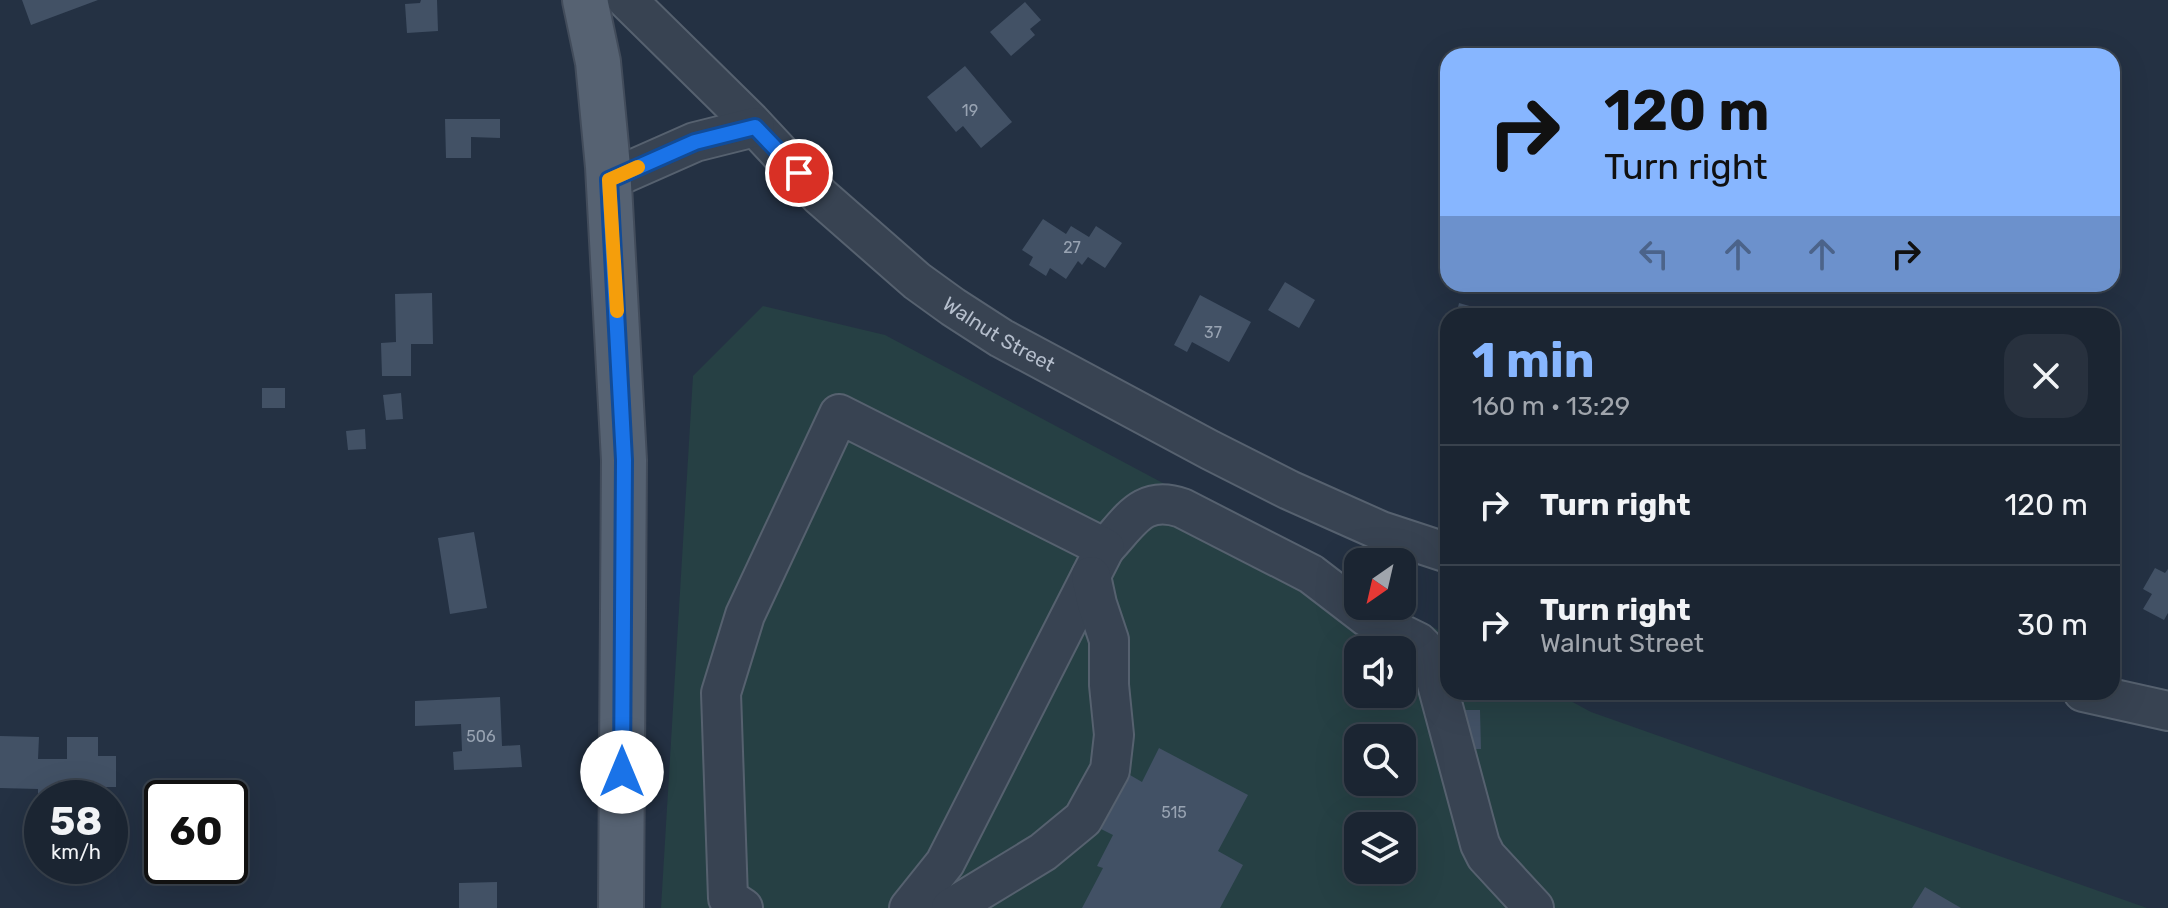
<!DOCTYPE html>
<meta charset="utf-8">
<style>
body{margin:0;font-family:Rubik,sans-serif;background:#28313e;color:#f1f3f6;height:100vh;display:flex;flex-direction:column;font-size:30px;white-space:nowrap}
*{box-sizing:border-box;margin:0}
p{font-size:26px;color:#a0a5ac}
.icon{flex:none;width:44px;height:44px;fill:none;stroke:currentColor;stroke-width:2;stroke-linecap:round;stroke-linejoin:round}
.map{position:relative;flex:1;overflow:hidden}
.sheet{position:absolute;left:1440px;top:308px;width:680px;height:392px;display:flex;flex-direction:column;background:#1b2532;border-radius:24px;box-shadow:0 8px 32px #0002,0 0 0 2px #39424d}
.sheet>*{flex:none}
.hud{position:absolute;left:1440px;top:48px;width:680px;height:244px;border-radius:24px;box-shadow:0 8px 32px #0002,0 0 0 2px #39424d;background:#87b6ff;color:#111;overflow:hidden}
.needle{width:52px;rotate:214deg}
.controls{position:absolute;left:1344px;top:548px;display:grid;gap:16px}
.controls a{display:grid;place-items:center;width:72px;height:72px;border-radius:16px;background:#1b2532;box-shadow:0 8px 32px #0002,0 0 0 2px #39424d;font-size:40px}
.speed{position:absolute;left:24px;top:780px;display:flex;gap:16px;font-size:40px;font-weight:700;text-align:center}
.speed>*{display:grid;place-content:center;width:104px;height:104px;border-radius:50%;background:#1b2532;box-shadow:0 8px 32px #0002,0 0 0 2px #39424d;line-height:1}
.speed small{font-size:20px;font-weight:400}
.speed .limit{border:4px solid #111;border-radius:12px;background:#fff;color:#111}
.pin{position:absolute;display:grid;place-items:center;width:68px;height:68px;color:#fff;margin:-34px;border:4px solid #fff;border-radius:50%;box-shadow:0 2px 8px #0007}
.me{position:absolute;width:88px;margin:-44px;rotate:0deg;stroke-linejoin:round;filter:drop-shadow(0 0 6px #0008)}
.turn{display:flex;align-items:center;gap:28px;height:168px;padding:0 32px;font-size:36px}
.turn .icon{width:104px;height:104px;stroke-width:2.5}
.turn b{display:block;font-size:56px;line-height:68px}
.lanes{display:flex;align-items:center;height:76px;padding:0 32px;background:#0003;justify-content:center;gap:40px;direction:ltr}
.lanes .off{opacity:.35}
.round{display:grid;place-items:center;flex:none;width:84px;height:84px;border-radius:24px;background:#28313e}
.summary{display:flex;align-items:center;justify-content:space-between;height:136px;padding:0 32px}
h1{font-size:48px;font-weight:700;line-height:60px;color:#87b6ff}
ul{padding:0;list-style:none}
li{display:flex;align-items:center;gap:24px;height:120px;padding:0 32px;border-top:2px solid #39424d}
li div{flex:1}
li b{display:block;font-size:30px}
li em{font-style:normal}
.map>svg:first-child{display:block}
.green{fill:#264044;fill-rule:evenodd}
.building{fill:#425165}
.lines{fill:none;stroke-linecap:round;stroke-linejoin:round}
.minor-casing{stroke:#56616f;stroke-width:42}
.major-casing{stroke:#424c5b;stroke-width:48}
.minor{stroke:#384352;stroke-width:38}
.major{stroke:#566272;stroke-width:44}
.route-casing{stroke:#114b97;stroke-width:20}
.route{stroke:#1a73e8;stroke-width:14}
.slow{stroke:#f59e0b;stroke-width:14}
.labels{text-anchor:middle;stroke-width:7;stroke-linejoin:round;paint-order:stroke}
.number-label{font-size:16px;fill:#98a3b2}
.street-label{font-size:20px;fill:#b5becc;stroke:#1d2837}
</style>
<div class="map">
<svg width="2168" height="908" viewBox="0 0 2168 908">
<rect width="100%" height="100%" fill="#243143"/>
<!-- green -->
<path class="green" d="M763,306L885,335L1358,587V606H1393L1448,635V692H1554L1591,712L2147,908H661L693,376ZM1358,650H1402V694H1358ZM1358,738H1402V782H1358ZM1358,826H1402V870H1358Z"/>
<!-- building -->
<path class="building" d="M22,0H98L31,25Z
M421,0H437L438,31L407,33L405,4L420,3Z
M1025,2L1041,20L1030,29L1035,35L1011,56L990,32Z
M965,66L1012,122L981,148L963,126L956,132L927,97Z
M445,119H500V138L471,137V158H446Z
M1043,219L1066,234L1071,226L1089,237L1096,226L1122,243L1105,268L1088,257L1082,265L1078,261L1066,279L1050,268L1046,276L1029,265L1033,257L1022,250Z
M1285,282L1315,300L1299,328L1268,310Z
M432,293L433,344H411V376H382L381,343L396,342L395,294Z
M1200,295L1251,322L1229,362L1192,342L1187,352L1174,345Z
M1459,303L1501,315L1500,316H1456Z
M262,388H285V408H262Z
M401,393L403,419L386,420L383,395Z
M365,429L366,449L348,450L346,431Z
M474,532L487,608L450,614L438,538Z
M2155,568L2165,573L2168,569V613L2164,620L2143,609L2152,594L2143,589Z
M500,697L502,746L520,745L522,767L454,770L453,752L462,751L461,724L415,726V701Z
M1462,710H1480L1481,749H1463Z
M0,736L39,737L38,759H67V737H98V756H116V787H96V798H42V803H38V789L0,788Z
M1159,748L1248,795L1218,851L1243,865L1220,908H1082L1103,868L1097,866L1113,835L1101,829L1130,775L1142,782Z
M497,882V908H459V883Z
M1925,887L1961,908H1912Z"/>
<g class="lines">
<!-- minor casing -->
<g class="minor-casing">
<g id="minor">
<path id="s1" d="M627,0L750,121L820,196L917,281L953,307L1001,338L1210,450L1289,490L1381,531L1448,553"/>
<path d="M609,180L695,142L755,127"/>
<path d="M1105,548C1130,522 1142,494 1182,508L1311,574L1367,617L1418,642L1427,651L1434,673L1480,844L1486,856L1534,908"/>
<path d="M2083,692L2168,711"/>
<path d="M743,908L728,898L721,693L745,615L839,414L1105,548L945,863L909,908"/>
<path d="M951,908L1043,852L1083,819L1110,770L1114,735L1109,685V640L1097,604L1091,576"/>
</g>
</g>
<!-- major casing -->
<g class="major-casing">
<path id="major" d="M585,0L598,62L608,167L624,460L621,908"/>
</g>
<!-- minor -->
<use href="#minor" class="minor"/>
<!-- major -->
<use href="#major" class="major"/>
</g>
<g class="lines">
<!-- route casing -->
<g class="route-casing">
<path id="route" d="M622,772L624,460L609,180L695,142L755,127L799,173"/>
</g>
<!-- route -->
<use href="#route" class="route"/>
<!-- slow -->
<path class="slow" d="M617,311L609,180L638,167"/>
</g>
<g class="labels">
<!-- number labels -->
<g class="number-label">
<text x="970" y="116">19</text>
<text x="1072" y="253">27</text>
<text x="1213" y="338">37</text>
<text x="481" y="742">506</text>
<text x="1174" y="818">515</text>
</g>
<!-- street labels -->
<g class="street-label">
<text dy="7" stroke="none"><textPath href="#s1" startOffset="502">Walnut Street</textPath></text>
</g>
</g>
</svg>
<div class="controls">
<a><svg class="needle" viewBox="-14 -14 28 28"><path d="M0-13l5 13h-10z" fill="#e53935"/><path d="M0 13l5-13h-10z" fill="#a0a5ac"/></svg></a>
<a><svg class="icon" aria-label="sound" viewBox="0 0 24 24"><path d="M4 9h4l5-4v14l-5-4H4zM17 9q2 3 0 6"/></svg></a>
<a><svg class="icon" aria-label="search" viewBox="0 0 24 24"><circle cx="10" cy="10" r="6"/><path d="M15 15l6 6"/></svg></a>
<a><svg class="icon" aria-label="layers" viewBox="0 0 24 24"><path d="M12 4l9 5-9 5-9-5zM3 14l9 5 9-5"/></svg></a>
</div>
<div class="speed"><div>58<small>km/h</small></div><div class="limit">60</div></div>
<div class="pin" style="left:799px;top:173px;background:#d93025"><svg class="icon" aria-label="arrive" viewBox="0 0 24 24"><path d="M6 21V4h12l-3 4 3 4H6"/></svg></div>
<svg class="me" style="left:622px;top:772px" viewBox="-20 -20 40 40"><circle r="19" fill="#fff"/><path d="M0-13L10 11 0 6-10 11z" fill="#1a73e8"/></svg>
<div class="hud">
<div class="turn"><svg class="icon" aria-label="right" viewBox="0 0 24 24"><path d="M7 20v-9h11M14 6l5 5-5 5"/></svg><div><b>120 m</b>Turn right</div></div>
<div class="lanes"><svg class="icon off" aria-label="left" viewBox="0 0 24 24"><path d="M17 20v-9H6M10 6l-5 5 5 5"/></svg><svg class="icon off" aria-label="ahead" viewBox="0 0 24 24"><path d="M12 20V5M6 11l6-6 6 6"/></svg><svg class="icon off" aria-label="ahead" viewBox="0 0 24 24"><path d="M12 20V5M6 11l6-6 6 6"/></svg><svg class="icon" aria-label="right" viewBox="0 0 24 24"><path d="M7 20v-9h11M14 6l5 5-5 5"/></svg></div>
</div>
<section class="sheet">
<div class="summary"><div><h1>1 min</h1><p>160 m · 13:29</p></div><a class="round"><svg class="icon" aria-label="close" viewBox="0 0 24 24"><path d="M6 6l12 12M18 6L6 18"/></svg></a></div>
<ul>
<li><svg class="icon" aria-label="right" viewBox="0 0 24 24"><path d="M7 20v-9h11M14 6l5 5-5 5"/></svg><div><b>Turn right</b></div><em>120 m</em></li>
<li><svg class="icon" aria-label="right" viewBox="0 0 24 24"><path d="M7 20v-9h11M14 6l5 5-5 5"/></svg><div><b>Turn right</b><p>Walnut Street</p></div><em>30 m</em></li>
</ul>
</section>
</div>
